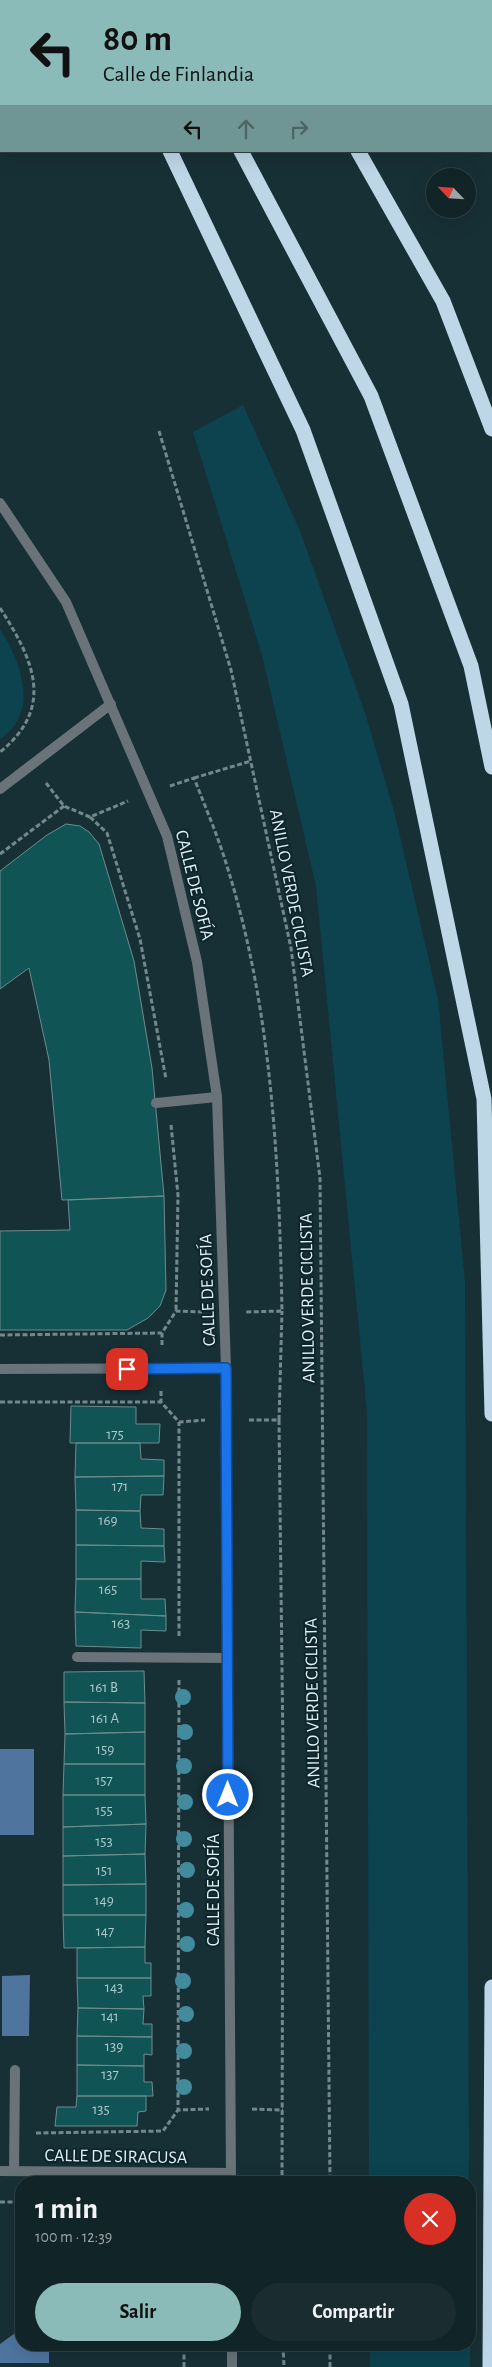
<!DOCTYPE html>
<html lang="es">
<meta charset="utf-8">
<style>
body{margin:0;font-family:"Alegreya Sans",sans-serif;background:#1a2c30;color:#f1f3f6;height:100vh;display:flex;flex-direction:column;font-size:19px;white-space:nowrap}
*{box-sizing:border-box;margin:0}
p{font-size:16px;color:#9ca4a8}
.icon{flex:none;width:28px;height:28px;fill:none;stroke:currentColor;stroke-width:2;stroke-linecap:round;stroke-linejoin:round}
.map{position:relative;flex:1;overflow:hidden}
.sheet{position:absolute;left:15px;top:2176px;width:461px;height:175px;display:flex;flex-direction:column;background:#112428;border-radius:20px;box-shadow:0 5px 20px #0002,0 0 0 1px #304145}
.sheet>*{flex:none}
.top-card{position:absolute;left:0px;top:0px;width:492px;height:152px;box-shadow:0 5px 20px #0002,0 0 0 1px #304145;background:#8bbbb9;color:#111;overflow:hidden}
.needle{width:32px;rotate:295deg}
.controls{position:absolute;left:426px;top:168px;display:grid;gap:10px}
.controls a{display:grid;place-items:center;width:50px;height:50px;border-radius:50%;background:#112428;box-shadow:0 5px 20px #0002,0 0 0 1px #304145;font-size:25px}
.pin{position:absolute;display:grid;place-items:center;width:42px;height:42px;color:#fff;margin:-21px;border-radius:10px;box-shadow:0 2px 8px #0006}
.me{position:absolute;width:55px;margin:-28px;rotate:0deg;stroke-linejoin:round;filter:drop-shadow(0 0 4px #0008)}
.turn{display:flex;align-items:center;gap:18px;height:105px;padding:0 20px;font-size:22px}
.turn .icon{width:65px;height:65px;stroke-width:2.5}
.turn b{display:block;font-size:35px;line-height:42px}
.lanes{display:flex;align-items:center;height:48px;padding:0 20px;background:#0003;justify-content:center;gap:25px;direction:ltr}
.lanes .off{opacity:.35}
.round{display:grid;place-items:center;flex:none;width:52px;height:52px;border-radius:26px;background:#1a2c30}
.overview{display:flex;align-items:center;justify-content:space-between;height:85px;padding:0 20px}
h1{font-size:30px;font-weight:700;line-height:38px}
.action{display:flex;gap:10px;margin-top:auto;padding:10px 20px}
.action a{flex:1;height:58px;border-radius:30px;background:#8bbbb9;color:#111;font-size:20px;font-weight:700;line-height:58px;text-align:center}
.action a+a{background:#1a2c30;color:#f1f3f6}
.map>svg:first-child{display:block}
.green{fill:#0c434f}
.water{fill:#4f759f}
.building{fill:#115456;stroke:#6e8c8c}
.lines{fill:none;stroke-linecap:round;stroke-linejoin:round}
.path{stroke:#73888d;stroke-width:3;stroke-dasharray:5 2.5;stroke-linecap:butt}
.lane{stroke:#697379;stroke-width:10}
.street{stroke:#697379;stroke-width:10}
.highway{stroke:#bed7e6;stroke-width:15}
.tree{fill:#418b9c}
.route-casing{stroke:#114b97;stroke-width:12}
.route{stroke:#1a73e8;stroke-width:9}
.labels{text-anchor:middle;stroke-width:4;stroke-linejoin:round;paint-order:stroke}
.number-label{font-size:15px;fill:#adc9cc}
.street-label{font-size:18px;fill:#e1f0f4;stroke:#0c262c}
</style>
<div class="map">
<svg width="492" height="2367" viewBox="0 0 492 2367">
<rect width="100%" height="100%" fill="#173036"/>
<!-- green -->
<path class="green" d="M243,405L300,531L365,713L394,811L438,999L465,1282L469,2182H369L367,1412L316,886L262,655L193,432Z
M0,629C21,661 40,713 0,739Z
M470,2287V2367H370V2345H470Z"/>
<!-- water -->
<path class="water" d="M0,1749H34V1835H0Z
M30,1975L29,2036H2V1976Z
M18,2331H21V2345H49V2363H0V2344Z"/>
<!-- building -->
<path class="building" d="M66,824L80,826L89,832L99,844L134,961L152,1068L164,1196L62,1200L49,1060L29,968L0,989V871L47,835Z
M164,1196L166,1290L160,1306L148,1318L127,1330H0V1231L70,1230L68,1200Z
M71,1406L136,1407V1424H160L159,1443H70Z
M76,1443H140L141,1459L164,1460V1476L75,1477Z
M164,1476L163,1495H141L140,1511L76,1510L75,1477Z
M76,1510L140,1511L141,1528L164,1529V1546L76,1545Z
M76,1545L164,1546L165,1562L141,1561V1579H76Z
M76,1579H141V1599H165L166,1616L75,1612Z
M75,1612L166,1616V1631L141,1630V1648L76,1646Z
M144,1671L145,1703L64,1702V1672Z
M64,1702L145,1703V1732L65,1734Z
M145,1732V1764H64L65,1734Z
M64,1764H145V1795H63Z
M63,1795H145L146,1824L63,1827Z
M146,1824L145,1854L63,1856V1827Z
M145,1854L146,1884L63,1885V1856Z
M146,1884V1915H63V1885Z
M63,1915H146L145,1947L64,1948Z
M145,1947V1963H151V1978H77V1948Z
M77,1978H151V1996H143L144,2009L78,2008Z
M78,2008L144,2009L143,2024H152V2037L77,2036Z
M77,2036L152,2037V2055L144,2054V2066L77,2065Z
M77,2065L144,2066V2082H152L153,2096H77Z
M77,2096H146V2111L138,2112L137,2126H55L57,2107H76Z
M76,2345H121V2348L76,2349Z"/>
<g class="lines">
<!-- path -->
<path class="path" d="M446,0L447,1
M491,59L492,60
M159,431L231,670L291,948L320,1178L330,2182
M0,608C33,659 56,707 0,752
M194,778L251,761
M46,783L64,806L90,817L128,801
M170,786L194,778C205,806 217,834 226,863C272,1007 279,1161 282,1311L246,1312
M90,817L107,833L140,939L166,1079
M0,854L64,806
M171,1125L178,1195L176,1311
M0,1335L162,1333
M162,1345V1333L176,1311L202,1312
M161,1391V1402L179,1422L205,1420
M0,1402H161
M249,1420H279L282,1311
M279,1420L283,1751L282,2182
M179,1636V1422
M179,1680L178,2110L209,2109
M252,2109L283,2110
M36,2133L163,2131L178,2110
M0,2202H21
M283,2345L284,2367
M184,2367V2345
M330,2367V2345"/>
<!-- lane -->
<path class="lane" d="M156,1103L217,1097
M77,1657L228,1658
M14,2171L15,2070"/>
<!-- street -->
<path class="street" d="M0,503L66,602L167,836L197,962L217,1097L226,1368L231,2182
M0,789L111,704
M0,1369L226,1368
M0,2171L231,2173
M232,2345V2367"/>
<!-- highway -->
<path class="highway" d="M60,0V1
M141,0L142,1
M268,0L269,1
M170,151L303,430L401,704L484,1099L492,1414
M241,151L371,396L471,666L492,767
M358,151L443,301L492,429
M490,2367L492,1987"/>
</g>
<!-- trees -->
<g class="tree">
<circle cx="183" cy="1697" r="8"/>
<circle cx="185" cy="1732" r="8"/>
<circle cx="184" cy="1766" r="8"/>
<circle cx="185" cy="1802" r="8"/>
<circle cx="184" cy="1839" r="8"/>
<circle cx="187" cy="1870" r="8"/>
<circle cx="186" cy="1910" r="8"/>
<circle cx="187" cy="1944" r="8"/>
<circle cx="183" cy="1981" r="8"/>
<circle cx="186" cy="2014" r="8"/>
<circle cx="184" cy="2051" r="8"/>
<circle cx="184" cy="2087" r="8"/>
</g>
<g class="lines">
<!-- route casing -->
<g class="route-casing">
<path id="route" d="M127,1369L226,1368L228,1795"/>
</g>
<!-- route -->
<use href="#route" class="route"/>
</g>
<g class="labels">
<!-- number labels -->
<g class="number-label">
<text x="115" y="1439">175</text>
<text x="120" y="1491">171</text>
<text x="108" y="1525">169</text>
<text x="108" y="1594">165</text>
<text x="121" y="1628">163</text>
<text x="104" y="1692">161 B</text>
<text x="105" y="1723">161 A</text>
<text x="105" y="1754">159</text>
<text x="104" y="1785">157</text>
<text x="104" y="1815">155</text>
<text x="104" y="1846">153</text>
<text x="104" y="1875">151</text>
<text x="104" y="1905">149</text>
<text x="105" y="1936">147</text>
<text x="114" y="1992">143</text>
<text x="110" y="2021">141</text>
<text x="114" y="2051">139</text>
<text x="110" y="2079">137</text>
<text x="101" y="2114">135</text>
</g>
<!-- street labels -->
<g class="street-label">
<text transform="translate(195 885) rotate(76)" y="6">CALLE DE SOFÍA</text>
<text transform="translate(292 893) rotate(79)" y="6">ANILLO VERDE CICLISTA</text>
<text transform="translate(207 1290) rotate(-92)" y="6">CALLE DE SOFÍA</text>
<text transform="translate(307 1298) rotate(-91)" y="6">ANILLO VERDE CICLISTA</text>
<text transform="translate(312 1703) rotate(-91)" y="6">ANILLO VERDE CICLISTA</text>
<text transform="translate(213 1890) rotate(-90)" y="6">CALLE DE SOFÍA</text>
<text transform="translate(116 2156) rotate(1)" y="6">CALLE DE SIRACUSA</text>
</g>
</g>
</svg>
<div class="controls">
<a><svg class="needle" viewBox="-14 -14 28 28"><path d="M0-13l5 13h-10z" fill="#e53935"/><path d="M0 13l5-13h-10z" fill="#9ca4a8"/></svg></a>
</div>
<div class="pin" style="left:127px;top:1369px;background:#d93025"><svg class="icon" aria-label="arrive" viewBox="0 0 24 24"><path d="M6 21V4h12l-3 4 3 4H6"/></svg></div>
<svg class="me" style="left:228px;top:1795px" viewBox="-20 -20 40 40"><circle r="17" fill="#1a73e8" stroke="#fff" stroke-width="3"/><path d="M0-11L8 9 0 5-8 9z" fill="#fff"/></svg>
<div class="top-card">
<div class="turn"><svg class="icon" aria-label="left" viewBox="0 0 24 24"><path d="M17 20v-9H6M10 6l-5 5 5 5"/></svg><div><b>80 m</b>Calle de Finlandia</div></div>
<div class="lanes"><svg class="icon" aria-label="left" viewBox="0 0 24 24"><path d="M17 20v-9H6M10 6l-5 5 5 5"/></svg><svg class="icon off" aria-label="ahead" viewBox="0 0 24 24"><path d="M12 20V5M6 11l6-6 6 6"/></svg><svg class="icon off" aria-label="right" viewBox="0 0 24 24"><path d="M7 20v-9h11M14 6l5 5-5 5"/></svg></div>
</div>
<section class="sheet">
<div class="overview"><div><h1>1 min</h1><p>100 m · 12:39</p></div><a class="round" style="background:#d93025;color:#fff"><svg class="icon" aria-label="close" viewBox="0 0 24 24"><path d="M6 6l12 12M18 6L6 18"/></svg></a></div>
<div class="action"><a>Salir</a><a>Compartir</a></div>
</section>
</div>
